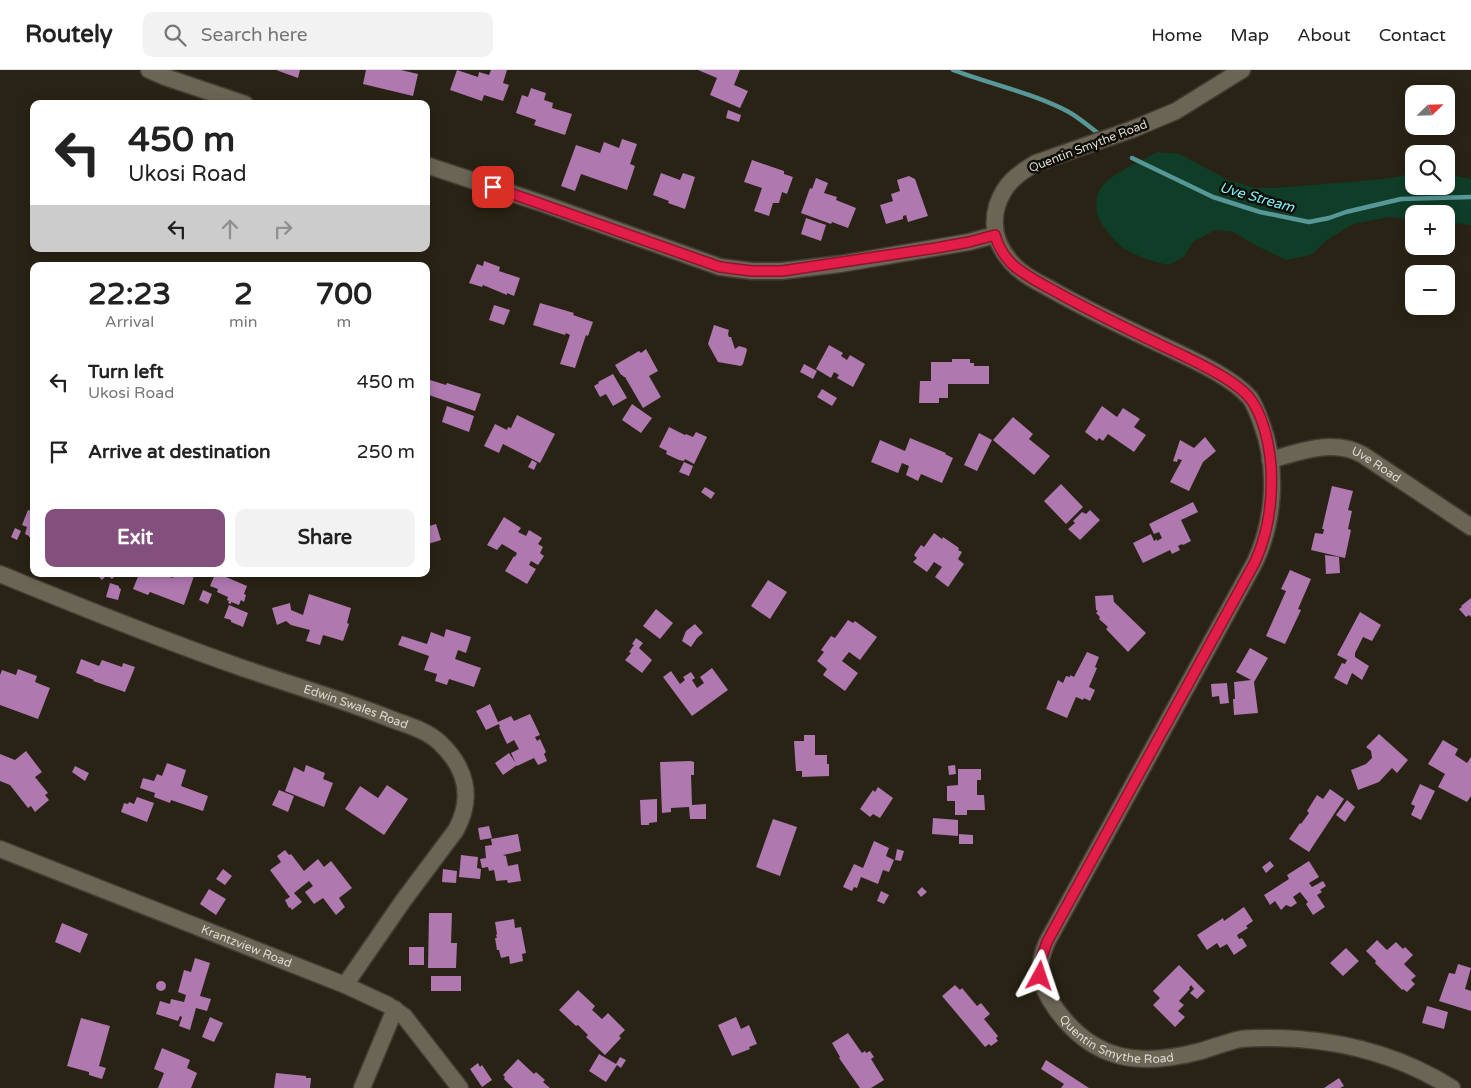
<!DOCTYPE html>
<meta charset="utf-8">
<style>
body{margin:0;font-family:"Varela Round",sans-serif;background:#f2f2f2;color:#222;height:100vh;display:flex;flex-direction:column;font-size:19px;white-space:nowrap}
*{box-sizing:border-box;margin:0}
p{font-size:16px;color:#767676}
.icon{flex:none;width:28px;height:28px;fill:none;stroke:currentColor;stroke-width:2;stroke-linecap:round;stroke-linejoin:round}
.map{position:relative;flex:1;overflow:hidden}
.side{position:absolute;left:30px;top:192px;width:400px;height:315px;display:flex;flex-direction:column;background:#fff;border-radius:10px;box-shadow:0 2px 12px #0003}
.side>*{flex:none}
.banner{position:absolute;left:30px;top:30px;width:400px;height:152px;border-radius:10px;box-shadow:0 2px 12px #0003;background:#fff;color:#222;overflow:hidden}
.needle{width:32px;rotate:67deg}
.tools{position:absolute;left:1405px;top:15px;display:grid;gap:10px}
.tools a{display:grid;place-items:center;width:50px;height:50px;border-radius:10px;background:#fff;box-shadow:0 2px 12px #0003;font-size:25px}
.pin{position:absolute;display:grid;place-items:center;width:42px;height:42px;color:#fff;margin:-21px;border-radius:10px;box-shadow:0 2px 8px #0006}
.me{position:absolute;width:55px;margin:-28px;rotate:5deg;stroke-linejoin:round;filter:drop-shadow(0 0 4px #0008)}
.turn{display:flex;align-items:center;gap:18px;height:105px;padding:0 15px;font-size:22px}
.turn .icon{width:65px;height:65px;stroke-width:2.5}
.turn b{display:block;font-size:35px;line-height:42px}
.lanes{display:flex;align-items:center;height:48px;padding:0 15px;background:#0003;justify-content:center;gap:25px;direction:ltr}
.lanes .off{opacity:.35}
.eta{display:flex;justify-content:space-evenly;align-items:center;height:85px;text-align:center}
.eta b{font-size:30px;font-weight:700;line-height:35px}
.button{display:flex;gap:10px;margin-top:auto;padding:10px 15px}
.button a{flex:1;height:58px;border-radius:10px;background:#834f7c;color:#fff;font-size:20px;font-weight:700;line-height:58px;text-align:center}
.button a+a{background:#f2f2f2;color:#222}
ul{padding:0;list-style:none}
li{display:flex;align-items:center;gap:15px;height:70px;padding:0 15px}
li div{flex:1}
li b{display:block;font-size:19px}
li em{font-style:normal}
header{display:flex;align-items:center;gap:30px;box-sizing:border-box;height:70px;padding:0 25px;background:#fff;border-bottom:1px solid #e0e0e0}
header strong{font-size:24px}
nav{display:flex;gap:28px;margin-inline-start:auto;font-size:18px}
.search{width:350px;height:45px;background:#f2f2f2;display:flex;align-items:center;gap:12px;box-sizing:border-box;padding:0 18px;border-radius:10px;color:#767676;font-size:19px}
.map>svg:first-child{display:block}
.green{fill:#0f3d27}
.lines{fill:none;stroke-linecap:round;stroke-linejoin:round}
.stream{stroke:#589798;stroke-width:4.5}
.building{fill:#af78af}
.minor-casing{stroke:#433d34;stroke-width:19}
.minor{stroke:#6b6555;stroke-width:16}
.route-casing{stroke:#92132f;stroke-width:12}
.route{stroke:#e11d48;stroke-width:9}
.labels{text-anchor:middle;stroke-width:5;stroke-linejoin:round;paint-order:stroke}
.street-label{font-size:12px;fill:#dedad1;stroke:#0f0d07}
.water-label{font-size:14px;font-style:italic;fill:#80f3fb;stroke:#0f0d07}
</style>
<header>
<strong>Routely</strong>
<div class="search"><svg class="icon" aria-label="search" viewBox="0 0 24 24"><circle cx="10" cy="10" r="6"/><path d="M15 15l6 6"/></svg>Search here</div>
<nav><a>Home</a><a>Map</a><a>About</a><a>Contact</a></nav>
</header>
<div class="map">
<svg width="1471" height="1018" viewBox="0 0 1471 1018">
<rect width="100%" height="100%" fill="#292315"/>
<!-- green -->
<path class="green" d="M1158,82L1180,84L1228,110L1255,118H1275L1373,110L1397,107L1414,102V116H1446V104L1471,109V155L1446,152V144H1414V150L1389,147L1354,154L1328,169L1311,185L1286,190L1255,175L1233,162L1215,160L1193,172L1184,187L1168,195C1154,192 1138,187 1125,179C1116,174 1099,153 1097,143C1095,134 1097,120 1104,114C1118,100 1140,92 1158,82Z"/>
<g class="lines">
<!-- stream -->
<path class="stream" d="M953,0C990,14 1032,23 1067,41C1079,47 1090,58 1102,66
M1132,88L1213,127L1260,142L1309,152L1329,148L1346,142L1401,129L1471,127"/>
</g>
<!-- building -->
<path class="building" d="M276,0H300L298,8Z
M366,0H401L418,4L413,26L363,14Z
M457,0L478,7L479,2L489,5L491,0H507L503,13L509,15L503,31L484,25L482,31L450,20Z
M698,0H740L734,15L748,21L740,38L710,25L717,8Z
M531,18L546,23L544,30L553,33L552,38L572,44L565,65L534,55L536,50L516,43L522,25L528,27Z
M728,40L741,45L739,52L726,48Z
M622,69L637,74L630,94L635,96L627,120L581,104L575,121L561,116L576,75L600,83L604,72L619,78Z
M752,90L784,101V104L793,107L787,124L782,122L779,133H773L769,146L754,141L762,118L744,112Z
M661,103L680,110L683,103L695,107L685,139L668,133L669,131L653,125Z
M909,106L915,109L928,146L908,152L906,145L903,146V149L886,154L880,135L893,131L891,124L900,121L897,110Z
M816,108L828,113L824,123L837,127L836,130L856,138L848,158L832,152L831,154L801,143L810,118L812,119Z
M32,144H34V167H32Z
M806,148L826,155L821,171L801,164Z
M484,191L500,197L499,201L520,208L514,226L507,223V225L483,215L482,217L469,213L477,194L483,196Z
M540,233L574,243L573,245L593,252L588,266L586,265L575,298L560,294L570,265L566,263L565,265L533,255Z
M494,235L510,240L504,255L489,250Z
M714,255L729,260L728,264L729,267H731L735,279L739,276L746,278L747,280L743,294L741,296L718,292L708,274Z
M829,275L843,283L841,286L847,290L850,285L865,294L853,317L837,308L839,305L834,302L831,308L816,299Z
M646,279L658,301L649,306L661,327L643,338L625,307H624L622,305H621L615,295L639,281L641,283Z
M952,289H970V293H974V296H989V314H948V328H939V333H919L920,311H931V292H952Z
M804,294L817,301L813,309L800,302Z
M613,304L627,328L613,336L606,324L600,327L594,316L599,313L598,312Z
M430,310L446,315L447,313L481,324L475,341L426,324Z
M822,319L837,328L832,336L817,327Z
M632,334L652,348L641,363L622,350Z
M447,336L474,346L469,362L442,352Z
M1102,336L1117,347L1123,338L1140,349L1134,357L1146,365L1134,382L1108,364L1103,371L1099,368L1097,371L1085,362Z
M517,345L555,364L540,393L503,374L499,383L484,376L495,354L507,360L508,357L511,358Z
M1013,347L1033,364L1029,369L1050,386L1034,405L993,370Z
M669,357L685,365L686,364L693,367L696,362L707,367L694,394L685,389L684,391L679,390L666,384L667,381L659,377Z
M979,363L992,370L977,401L964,395Z
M1205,367L1216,381L1203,392L1189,421L1170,412L1182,390L1178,389L1177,392L1173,391L1180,370L1194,378Z
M910,368L946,383L945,384L953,388L942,413L921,404L918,411L906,405L909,396L902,393L898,403L871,392L880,370L905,381Z
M532,390L537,393L534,400L528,397Z
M684,392L693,396L689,406L679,402Z
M1061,414L1083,437L1066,454L1044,431Z
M1332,416L1353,421L1348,440L1352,441L1348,459L1351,460L1345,488L1311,480L1315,463L1323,464L1324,459H1322Z
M705,417L715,423L711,429L701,422Z
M1193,432L1198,442L1181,450L1191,471L1183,475L1182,474L1178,476L1180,480L1172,484L1170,480L1143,493L1133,473L1151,464L1154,471L1157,469V471L1162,468L1159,462L1154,464L1149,454Z
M28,440L34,442V471L31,470L32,468L29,467V466L25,464L27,457L22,455Z
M1090,440L1100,450L1080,470L1068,459L1075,453L1073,451L1082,442L1086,444Z
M504,447L521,458L518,462L526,466L529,460L542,468L538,474L543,477L540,483L544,486L538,495L531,491L529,495L536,499L527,514L505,501L514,486L515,487L517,483L502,474L497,480L487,475Z
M436,454L441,470L428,474L426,469V457Z
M15,458L21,461L17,470L11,467Z
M934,463L942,469L943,467L959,478L958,480L962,482L958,489L964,494L948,517L935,507L942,497L934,492L927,502L913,492L917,488L914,485L921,475L924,477Z
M1325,485L1339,487L1340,503L1326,504Z
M1290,500L1311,509L1298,539L1301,540L1285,574L1266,566L1286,521L1281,519Z
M96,504H117L112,509L107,505L102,510Z
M139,504H161L173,508L174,504H188L194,506L184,535L150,522L148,525L133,519Z
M215,504H219L247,516L244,524L246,525L244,532L241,530L239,535L231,532V534L228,533L229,531L227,530L228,527L217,522L218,519L210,516Z
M768,510L787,522L770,549L751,536Z
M110,513L119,516V518L121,519L118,530L106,527Z
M203,520L212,524L208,534L199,530Z
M309,524L351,538L347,553L349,554L343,571L323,565L320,575L306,571L310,560L291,555L286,551L277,555L272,538L290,533L291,540L303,545Z
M1113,525L1114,532L1146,563L1128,582L1106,559L1108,557L1099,549L1100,547L1096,543L1098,541L1096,540L1095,526Z
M1471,528V547L1469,545L1466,547L1459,539L1462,537L1461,536Z
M229,535L248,543L243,557L231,552V550L224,548Z
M656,539L673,553L660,569L643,556Z
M1360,542L1381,555L1372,571L1363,567L1355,583V587L1369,596L1362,610L1352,603L1347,615L1334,608L1342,593L1345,594L1347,590L1337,585Z
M848,550L853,553L855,551L877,567L860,590L849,582L842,591L858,603L845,621L823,605L827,599L817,591L824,582L821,580L831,566L835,568Z
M695,554L703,563L697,568L691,577L682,571L686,561Z
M446,559L471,567L466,583L458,580L455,589L481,598L474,617L449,609L447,615L435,611L437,604L424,600L429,586L398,575L402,566L427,574L431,562L444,567Z
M636,568L643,573L639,578L652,590L642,603L625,590L631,583L629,582L634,575L632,574Z
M1250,578L1268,588L1254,612L1258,643L1234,645L1233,629H1235L1234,612L1251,610L1236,602Z
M1087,582L1099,587L1095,597L1097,598L1089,617L1095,620L1090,631L1084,628L1083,630L1076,627L1067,648L1046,639L1058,610L1063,613L1066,606L1070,607V605L1074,607Z
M81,589L99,596L102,590L122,597L123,593L135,597L125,622L93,611L94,610L76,603Z
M712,598L728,620L692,646L663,607L671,601L680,614L685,610L683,607L691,602L695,608L692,610L697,618L704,613L700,607Z
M18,599L37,606L35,612L50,618L38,649L0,635V605L2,600L16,605Z
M1227,613L1229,633L1220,634L1219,626L1212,627L1211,614Z
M490,634L498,652L511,646L514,651L530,644L540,665L535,667L537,671L540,669L546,682L544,684L547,691L538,695L534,688L517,696L511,683L519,679L514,670L507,674L499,657H500L499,654L486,660L476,641Z
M1379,664L1408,690L1397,703L1392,698L1379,712L1358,720L1351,700L1366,694L1372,688L1371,681L1366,677Z
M804,665H815V685H827V694H829V706L802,707V701H796L794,671H804Z
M1443,670L1458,679L1455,685L1467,693L1471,687V726L1467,732L1438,717L1445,704L1428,694Z
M26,681L42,702L35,707L48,723L45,725L49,730L35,742L31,736L28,738L10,715L0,711V684L15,690Z
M509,683L517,695L503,705L495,693Z
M691,691L694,692V705H691L692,735L706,734V749H690L689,737L671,738V742L662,743L660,692Z
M167,693L186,700L181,716L208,726L203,741L171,730L170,733L154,727L155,723L140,718L143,708L154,711L157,704L162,706Z
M306,695L325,703L323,709L333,713L324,737L285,721L294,697L304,702Z
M955,695L956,704L949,705L948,696Z
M75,696L89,703L85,711L72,702Z
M958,699H981V710H977V725H984L985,740H967V745H955V731H947V716L958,715Z
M1420,714L1435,721L1421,750L1411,745L1415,736L1411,734Z
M387,715L408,729L384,765L345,739L360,716L378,728Z
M878,717L893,728L880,748L873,744L870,747L860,739L873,720L875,722Z
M1330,719L1344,729L1309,782L1289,769L1300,753L1301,754L1309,743L1307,741L1317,725L1323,729Z
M279,720L294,726L288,742L272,735Z
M137,727L154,733L147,752L121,742L124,733L128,734L129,732L134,734Z
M657,729V752L649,753V755H641L640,730Z
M1347,730L1355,737L1345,752L1336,745Z
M933,748L958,750V766L932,764Z
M773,749L797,757L780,806L756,797Z
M489,756L492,768L480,770L478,758Z
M518,764L521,781L503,785L506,786L508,796L518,794L521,811L508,813L507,810L496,811L494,800L489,801L488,797L482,798L480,789L486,788L485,776L492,775L491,769Z
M959,764L973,765V774H959Z
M874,771L889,778L886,786L894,790L889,802L883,800L878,814L861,807L857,818L854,817L852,821L843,817L854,794L863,798Z
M897,779L904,781L901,791L895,790Z
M285,780L289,785L291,784L304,801L318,789L324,797L331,791L352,818L339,828L345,837L336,845L323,828L314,834L305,822L313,816L309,811L294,823L302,832L292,840L290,837L289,838L285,830L290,827L270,800L281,792L277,786Z
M461,785L478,787L477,798L481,799L480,809L459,807Z
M1270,791L1274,796L1266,803L1262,797Z
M1309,791L1319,807L1309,813L1312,817L1323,811L1326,816L1320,820L1322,822L1317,825L1325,837L1313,845L1306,834L1308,832L1300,822L1293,827L1297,833L1291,837L1286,835L1281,840L1275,831L1270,835L1264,825L1289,809L1287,805Z
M223,799L232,806L225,815L216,809Z
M443,799L457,801L456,813L442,812Z
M922,817L927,822L921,827L917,822Z
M209,819L226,829L216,845L200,834Z
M881,821L889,825L884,834L877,831Z
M1244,837L1253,851L1246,856L1248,858L1237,865L1239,869L1242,868L1247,876L1234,885L1227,874L1220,878L1217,873L1207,880L1197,865L1223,848L1224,851Z
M429,843H452L451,873H457L456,898H428Z
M514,849L515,858L521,857L526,883L522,884L523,891L510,894L509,886L501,888L499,880H497L495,868H497L496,865L497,864L495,852Z
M62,853L88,864L80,883L55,872Z
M1377,870L1387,880L1396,872L1403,879L1405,877L1413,885L1404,894L1416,906L1411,910L1415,914L1407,922L1403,919L1402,920L1375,893L1376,891L1366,881Z
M409,877H424V895H409Z
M1346,878L1359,891L1343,906L1330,893Z
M195,888L210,893L200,926L211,929L207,941L196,938L190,960L179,956L182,947L180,946L178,951L156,944L160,931L170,934L171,929L184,932L186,925L178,922L184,900L191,902Z
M1458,894L1471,898L1465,919L1471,921V941L1439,931L1449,903L1455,904Z
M1179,895L1205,921L1197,929L1190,923L1194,919L1191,915L1189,918L1190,919L1179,931L1184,935L1178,941L1185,947L1175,957L1153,935L1160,928L1153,921Z
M431,906H461V921H431Z
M156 916a5 5 0 1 1 10 0a5 5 0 1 1-10 0Z
M955,915L960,920L962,918L977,936L981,933L990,944L984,949L998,966L996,968L998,971L991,976L989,974L985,977L942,926Z
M578,920L595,936L592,940L602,949L608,943L625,960L619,966L621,968L605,985L586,967L588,965L578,955L576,956L559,940Z
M1427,936L1448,942L1444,959L1422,953Z
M210,947L223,953L214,972L202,967Z
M736,947L741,959L749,955L757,974L749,977L750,979L732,986L718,955Z
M81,948L110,956L99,996L106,998L102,1009L89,1005V1002L67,996Z
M848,963L862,983L865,981L866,983L870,981L874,987L871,989L884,1010L871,1018H860L839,988L840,987L832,973Z
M162,978L190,990L187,998L197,1003L191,1018H158L164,1003L154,999Z
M599,984L616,994L620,987L626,990L621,998L617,995L606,1012L589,1001Z
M518,989L534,1004L536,1002L545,1010L543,1012L550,1018H513L504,1009L505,1007L503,1005Z
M1046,990L1089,1018H1061L1064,1014L1041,999Z
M478,993L480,997L482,995L492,1010L482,1017L470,999Z
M276,1003L306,1006V1008H311L310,1018H274Z
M1339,1008L1344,1016L1340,1018H1324Z"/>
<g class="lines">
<!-- minor casing -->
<g class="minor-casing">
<g id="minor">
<path d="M149,0L165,7L245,34"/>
<path id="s1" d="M1242,0L1176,41L1133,59L1036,93C1017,104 1004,114 997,136C991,157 997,176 1011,192C1022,205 1040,213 1054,221C1091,242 1128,259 1166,277C1191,289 1232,307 1250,328C1255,335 1258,344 1261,352C1278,396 1275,449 1255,492L1047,872C1035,899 1039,915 1056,939C1094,992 1141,997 1201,981C1214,977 1227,972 1241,969C1260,967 1279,968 1298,969C1352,973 1406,989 1452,1018"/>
<path d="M426,95L544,134L720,197L752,201H782L840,194L969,172L995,165"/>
<path id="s2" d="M1270,390C1300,382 1334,368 1363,385L1471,457"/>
<path id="s3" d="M0,504C78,536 157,568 237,596C288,614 341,629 391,649C407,655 426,660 439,672C466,697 474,727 456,760L403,831L345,915"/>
<path id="s4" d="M0,779L345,915L388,935L404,946L460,1018"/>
<path d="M362,1018L395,939"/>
</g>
</g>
<!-- minor -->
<use href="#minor" class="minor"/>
</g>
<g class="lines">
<!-- route casing -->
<g class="route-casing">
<path id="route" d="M493,117L720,197L752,201H782L936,178L969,172L995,165C998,176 1004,186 1012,194C1026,207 1044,215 1060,224C1101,247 1144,267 1186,287C1204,296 1240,313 1252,331C1264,349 1269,374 1271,396C1273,429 1269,461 1255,492L1047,872L1040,893V906"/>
</g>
<!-- route -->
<use href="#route" class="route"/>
</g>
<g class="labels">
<!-- street labels -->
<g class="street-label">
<text transform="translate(1088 76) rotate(-21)" y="4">Quentin Smythe Road</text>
<text dy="4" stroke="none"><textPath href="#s2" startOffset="112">Uve Road</textPath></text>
<text dy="4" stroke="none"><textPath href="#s3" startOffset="380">Edwin Swales Road</textPath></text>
<text dy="4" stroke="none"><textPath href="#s4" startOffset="265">Krantzview Road</textPath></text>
<text dy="4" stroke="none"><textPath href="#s1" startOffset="1371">Quentin Smythe Road</textPath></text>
</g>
<!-- water labels -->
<g class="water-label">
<text transform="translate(1257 127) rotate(16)" y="5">Uve Stream</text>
</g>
</g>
</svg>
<div class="tools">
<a><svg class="needle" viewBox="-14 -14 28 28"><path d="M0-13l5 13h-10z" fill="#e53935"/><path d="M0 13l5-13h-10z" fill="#767676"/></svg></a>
<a><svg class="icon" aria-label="search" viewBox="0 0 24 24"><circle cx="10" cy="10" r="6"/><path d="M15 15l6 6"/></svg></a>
<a>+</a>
<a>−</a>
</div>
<div class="pin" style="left:493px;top:117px;background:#d93025"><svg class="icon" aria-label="arrive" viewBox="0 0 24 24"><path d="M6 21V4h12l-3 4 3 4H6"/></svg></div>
<svg class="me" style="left:1040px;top:906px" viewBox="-20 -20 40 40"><path d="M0-17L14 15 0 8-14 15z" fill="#e11d48" stroke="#fff" stroke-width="4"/></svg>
<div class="banner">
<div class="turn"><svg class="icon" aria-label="left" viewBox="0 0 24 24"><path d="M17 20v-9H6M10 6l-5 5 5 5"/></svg><div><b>450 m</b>Ukosi Road</div></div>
<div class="lanes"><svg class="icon" aria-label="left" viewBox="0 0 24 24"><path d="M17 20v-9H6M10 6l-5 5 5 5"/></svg><svg class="icon off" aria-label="ahead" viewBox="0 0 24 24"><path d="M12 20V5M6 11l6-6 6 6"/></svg><svg class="icon off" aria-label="right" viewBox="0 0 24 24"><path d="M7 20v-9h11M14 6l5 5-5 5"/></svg></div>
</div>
<section class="side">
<div class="eta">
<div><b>22:23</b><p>Arrival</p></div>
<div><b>2</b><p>min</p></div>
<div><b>700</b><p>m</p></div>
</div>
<ul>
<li><svg class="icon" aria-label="left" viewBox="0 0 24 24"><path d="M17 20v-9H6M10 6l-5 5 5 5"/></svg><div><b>Turn left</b><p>Ukosi Road</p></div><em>450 m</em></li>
<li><svg class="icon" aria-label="arrive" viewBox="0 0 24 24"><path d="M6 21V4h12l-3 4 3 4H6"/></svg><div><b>Arrive at destination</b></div><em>250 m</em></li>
</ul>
<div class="button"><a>Exit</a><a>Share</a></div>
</section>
</div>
